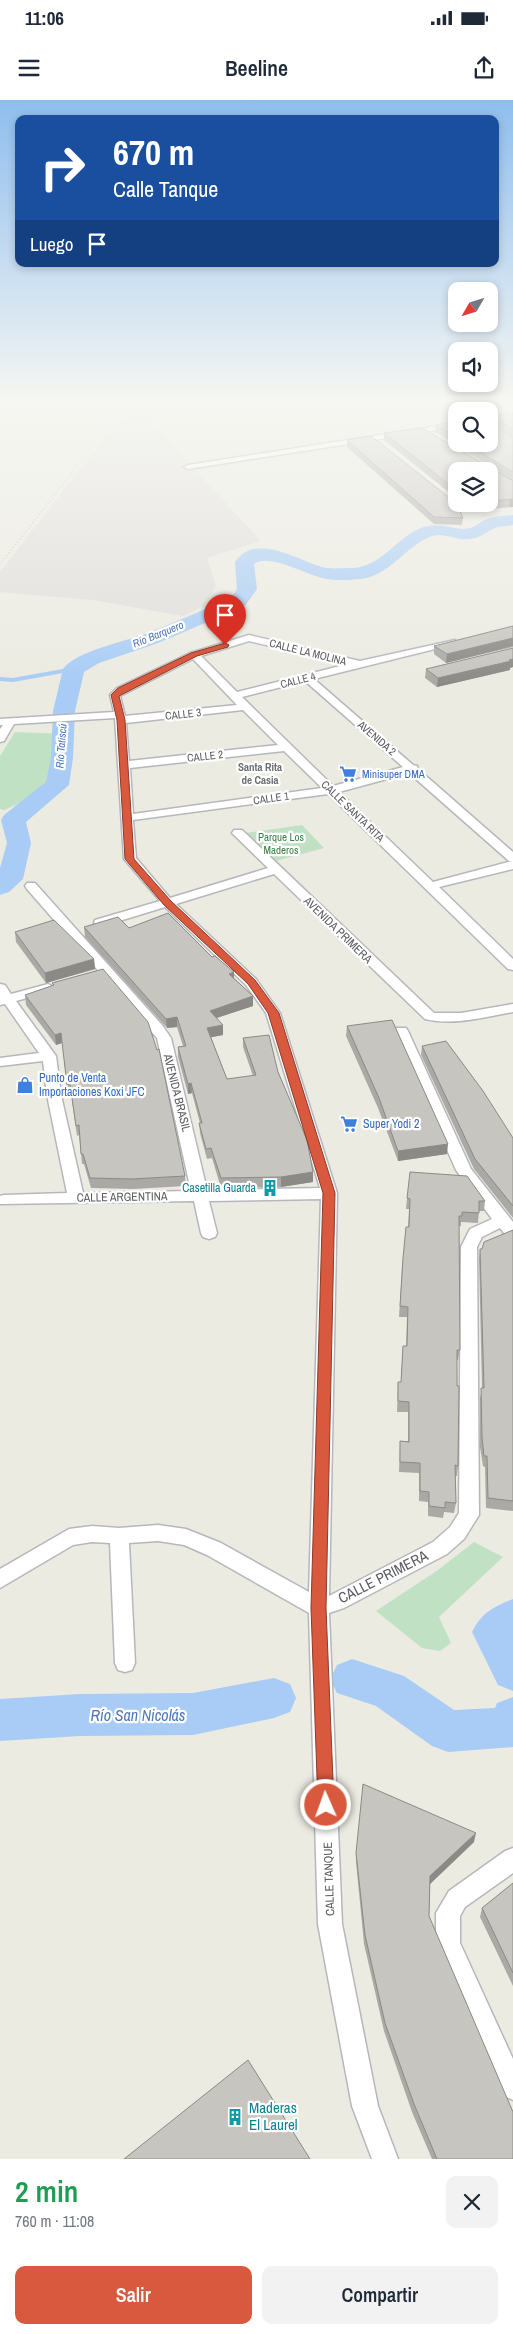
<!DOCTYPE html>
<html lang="es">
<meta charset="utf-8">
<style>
body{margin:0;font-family:"Archivo Narrow",sans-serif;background:#f2f2f3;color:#1f2937;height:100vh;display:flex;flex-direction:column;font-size:19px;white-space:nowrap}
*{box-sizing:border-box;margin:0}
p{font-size:16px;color:#747a83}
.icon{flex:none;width:28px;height:28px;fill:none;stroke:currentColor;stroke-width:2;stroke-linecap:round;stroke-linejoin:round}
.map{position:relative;height:2059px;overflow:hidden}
.details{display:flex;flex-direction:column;background:#fff;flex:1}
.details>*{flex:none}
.top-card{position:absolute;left:15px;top:15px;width:484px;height:152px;border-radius:10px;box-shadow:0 2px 8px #0003;background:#1a4fa0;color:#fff;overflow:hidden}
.needle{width:32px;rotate:231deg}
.tools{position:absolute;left:448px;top:182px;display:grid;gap:10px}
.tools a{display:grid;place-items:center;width:50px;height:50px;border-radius:10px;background:#fff;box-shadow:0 2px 8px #0003;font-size:25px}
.pin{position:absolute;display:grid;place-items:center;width:42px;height:42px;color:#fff;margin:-51px -21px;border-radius:50% 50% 50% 0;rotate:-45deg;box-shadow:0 0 5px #0007}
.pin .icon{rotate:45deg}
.me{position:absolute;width:55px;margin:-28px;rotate:358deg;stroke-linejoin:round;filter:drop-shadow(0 0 4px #0008)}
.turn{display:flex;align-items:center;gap:18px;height:105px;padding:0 15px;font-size:22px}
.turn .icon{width:65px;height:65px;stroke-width:2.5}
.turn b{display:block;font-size:35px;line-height:42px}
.then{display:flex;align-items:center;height:48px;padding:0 15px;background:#0003;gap:10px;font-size:19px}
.round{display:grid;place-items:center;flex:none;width:52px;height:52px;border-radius:10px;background:#f2f2f3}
.summary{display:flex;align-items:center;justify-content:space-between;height:85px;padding:0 15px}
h1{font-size:30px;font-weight:600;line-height:38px;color:#1e9e55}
.action{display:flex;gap:10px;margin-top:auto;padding:10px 15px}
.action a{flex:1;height:58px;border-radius:10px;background:#d8593d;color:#fff;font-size:20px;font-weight:600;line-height:58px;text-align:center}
.action a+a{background:#f2f2f3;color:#1f2937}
.status{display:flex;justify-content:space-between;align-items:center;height:35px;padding:0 25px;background:#fff;direction:ltr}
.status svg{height:14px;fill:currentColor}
header{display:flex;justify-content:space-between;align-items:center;height:65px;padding:0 15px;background:#fff;font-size:22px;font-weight:600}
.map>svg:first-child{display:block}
.industrial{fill:#e0deda}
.green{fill:#c1e1c4}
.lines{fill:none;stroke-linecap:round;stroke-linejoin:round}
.stream{stroke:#a8ccf6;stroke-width:4}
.river{fill:#a8ccf6;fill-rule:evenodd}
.minor-casing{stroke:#b5b7bc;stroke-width:3}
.minor{fill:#fff;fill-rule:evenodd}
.rail{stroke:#b3b4b4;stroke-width:2;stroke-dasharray:0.5 3;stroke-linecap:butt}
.wall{fill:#aba9a5}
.shaded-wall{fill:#8b8a86}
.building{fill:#c7c5c0;stroke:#8b8a86}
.route{fill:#d8593d;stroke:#8c3a28}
.labels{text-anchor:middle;stroke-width:4.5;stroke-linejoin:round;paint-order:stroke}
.far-water-label{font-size:11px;font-style:italic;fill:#4e76b7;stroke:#fff}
.far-street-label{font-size:11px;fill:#5b5d62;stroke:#fff}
.far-neighbourhood-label{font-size:11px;font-weight:bold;fill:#6c6f74;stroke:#fff}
.far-shop-label{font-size:11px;fill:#366cbe;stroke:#fff;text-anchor:start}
.far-park-label{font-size:11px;fill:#3c7f47;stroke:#fff}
.street-label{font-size:12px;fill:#5b5d62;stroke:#fff}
.shop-label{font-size:12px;fill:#366cbe;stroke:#fff;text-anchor:start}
.culture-label{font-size:12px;fill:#0d838f;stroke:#fff;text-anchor:end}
.near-street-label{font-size:15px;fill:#5b5d62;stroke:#fff}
.near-culture-label{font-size:15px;fill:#0d838f;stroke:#fff;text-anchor:start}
.near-water-label{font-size:16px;font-style:italic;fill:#4e76b7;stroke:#fff}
</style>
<div class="status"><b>11:06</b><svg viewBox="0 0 49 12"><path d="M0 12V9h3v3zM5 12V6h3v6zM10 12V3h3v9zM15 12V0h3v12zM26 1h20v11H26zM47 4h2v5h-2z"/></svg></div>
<header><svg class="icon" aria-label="menu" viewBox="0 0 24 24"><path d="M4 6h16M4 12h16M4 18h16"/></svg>Beeline<svg class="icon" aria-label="share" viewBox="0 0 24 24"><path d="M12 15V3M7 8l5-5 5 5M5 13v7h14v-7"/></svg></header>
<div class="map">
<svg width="513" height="2059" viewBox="0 0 513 2059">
<rect width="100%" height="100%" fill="#ecebe2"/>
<!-- industrial -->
<path class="industrial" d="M146,317L261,441L207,458L216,486L204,506L183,516L92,500L0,492V472L80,369L115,329L119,318Z"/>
<!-- green -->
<path class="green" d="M15,632L66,634L65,684L4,710L0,709V656Z
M302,725L324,748L276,761L246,733Z
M474,1442L503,1457L439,1517L451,1543L440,1551L422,1548L376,1511L438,1470Z"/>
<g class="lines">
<!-- stream -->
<path class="stream" d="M0,579L13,580L74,569"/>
<!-- river -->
<path class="river" d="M513,415V425C508,426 503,426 498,427C488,430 481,438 470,439C457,441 444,432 432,436C405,446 391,475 361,479C349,480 334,481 322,478C305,474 268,453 254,464L257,489L245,506L158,543L99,563L84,572L75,611L73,658L69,685L26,722L31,743L23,779L9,792L0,795V768L7,743L1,720L4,715L46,682L51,658L53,611L63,569C76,551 124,542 145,534C174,523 202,510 231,498L237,489L235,462C257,430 300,463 327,468C335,469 345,468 353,468C381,467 397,437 421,428C441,420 456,432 470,428C475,427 479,423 483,421C492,416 503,416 513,415Z
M513,1499V1591L498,1585L472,1532C480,1514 494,1506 513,1499Z
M352,1559L404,1576L454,1610L495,1608L497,1603L513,1597V1647L448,1652L432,1646L376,1606L337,1593L330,1579L337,1565Z
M274,1578L290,1584L296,1598L290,1612L274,1618L193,1635L80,1636L0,1641V1599L80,1594L193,1593Z"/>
<!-- minor casing -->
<g class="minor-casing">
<path id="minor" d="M456,323V327L188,369L184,367L188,365Z
M249,535L360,561L455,540V544L314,579L413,665L417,666L418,669L513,752V769L439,787L513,859V870L508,869L328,694L133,720L136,758L170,798L268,768L232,733L234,730H242L434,913H461L513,904V912C484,917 455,926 425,919L274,774L176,804L256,879L280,913L337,1093L329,1496L433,1442L450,1427L459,1413L461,1147L470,1129L492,1119L456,1070L394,931L396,928H406L408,931L471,1069L513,1122V1139L507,1137L500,1128L482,1137L477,1147L479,1415L464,1439L447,1454L344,1508L329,1513L342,1824L378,2006L398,2059H372L352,2006L318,1824L309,1513L207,1455L184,1445L158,1441L129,1443L135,1563L132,1570L125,1572L118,1570L115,1563L110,1443L92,1442L73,1445L0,1488V1469L69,1429L92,1426L119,1428L158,1425L186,1429L221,1443L309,1492L321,1099L209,1101L217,1133L215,1137L209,1139L203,1137L201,1133L194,1101L0,1104V1096L4,1095L67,1093L47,995L43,961L0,966V958L39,953L5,904L0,905V884L5,885L11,894L48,884L55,888L53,891L16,901L56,956L61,995L83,1093L191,1091L157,938L27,789L25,786L27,783H35L162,925L171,938L207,1090L320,1088L266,913L246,885L165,807L100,827L94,823L95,820L160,801L124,759L115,618L14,624L4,641L0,642V629L3,625H0V619L114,612L110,595L117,588L190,553ZM249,541L348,564L237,592L201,556ZM193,559L237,605L125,616L120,596ZM305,581L403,667L333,686L242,597ZM243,610L278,645L129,661L126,623ZM284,651L322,688L133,714L130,668ZM409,673L509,761H512L433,782L339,692Z
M513,1748V1773L465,1807L460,1816V1843L513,1959V2000L504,1996L436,1844V1813L449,1791L505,1751Z"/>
</g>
<!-- minor -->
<use href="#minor" class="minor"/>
<!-- rail -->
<path class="rail" d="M0,464L68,378L109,321L115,296"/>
</g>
<!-- wall -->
<path class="wall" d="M513,313V337L490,324L491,316Z
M456,321V344H489L513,338V380L435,332L436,325Z
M422,328L513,380V407L490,409L482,404H489V371H456V398L384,340V333Z
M347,340L463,418L462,425L434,424L347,347Z
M513,526V547L446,563L434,554V546Z
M513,548V567L510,568V570L437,587L425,578L426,569Z
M84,827L212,857L234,872V878L253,896V906L217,918L223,935L211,937L227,979L253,976L243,947V938L278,972L313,1072V1082L281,1087L221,1088L212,1058L207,1059L200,1033L199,1023H200L192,993L188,994L178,957V947L183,946L177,927L167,928L85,837Z
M15,832L94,859L95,869L46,883L16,842Z
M52,883L185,1076L186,1086L133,1089L91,1088L84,1064H82L79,1035L77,1036L71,994L68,995L62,943L56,945L26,905L25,895L53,886Z
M347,926L447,1054L398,1061L378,1008L346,936Z
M422,946L513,1038V1118L474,1069L421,955Z
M407,1098L485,1101L484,1111H479L478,1123L461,1122V1126H459L460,1250L458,1260H457L458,1366L457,1376H455L456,1403L454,1413L444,1412L443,1418L428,1416V1402L419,1401V1373L399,1372L400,1341H408V1312H397L398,1282H401L403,1246H406L407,1217H399L402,1168L408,1127L409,1109H406Z
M513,1130V1411L486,1408L485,1367L483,1366L480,1347V1298L482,1288L479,1159L480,1149H482Z
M363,1684L474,1742L430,1784L429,1816L513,2059H432L412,2012L384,1931L364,1844L356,1762Z
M513,1783V1886L480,1817L482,1808Z"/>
<!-- shaded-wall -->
<path class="shaded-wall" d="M513,399V407H509L510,400Z
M460,404H471L460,406Z
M513,538V546L446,563L447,554Z
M513,559V567L510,568V570L437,587L438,578Z
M94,859L95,869L46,883L45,873Z
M234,872V882L229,874Z
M253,896V906L210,920V911Z
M177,917V927L167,928L166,919Z
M223,925V935L208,938L207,928Z
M61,933L62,943L56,945L55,935Z
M191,983L192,993L188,994V984Z
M448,1044L447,1054L398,1061V1051Z
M313,1072V1082L281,1087V1077Z
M476,1733L474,1742L429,1785L430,1776Z"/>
<!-- building -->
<path class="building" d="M513,313V329L491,316Z
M456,321V337L436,325Z
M489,324L513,338V372L467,344H489Z
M422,328L513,381V399L491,401L489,400V371H456V390L384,333Z
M371,336L451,399H455L456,404H457L463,418L434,417L347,340Z
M513,526V538L447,554L434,546Z
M513,548V559L509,560L511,561L438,578L426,569Z
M168,813L212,857L215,856L234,872L229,874L253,896L210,911L223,925L207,928L227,979L256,975L243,938L269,935L278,972L307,1040L313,1072L281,1077L221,1078L211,1048L206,1049L199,1023H202L191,983L188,984L178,947L186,946L177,917L166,919L84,827L118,817L129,828Z
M54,820L94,859L45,873L15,832Z
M103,869L148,922L157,950L159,949L185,1076L132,1079L90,1078L83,1054H81L79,1025L76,1026L70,984L67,985L61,933L55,935L25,895L54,885L52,883Z
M392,920L448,1044L398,1051L379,998L347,926Z
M446,941L483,991L513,1038V1106L475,1059L422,946Z
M410,1072L467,1076L485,1101H479V1113L462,1112V1116H459L460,1250H457V1286H459L458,1366L455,1365L456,1403L445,1402V1408L429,1406V1392L420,1391V1363L400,1362V1341L409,1342V1302L398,1301V1282H401L403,1246H407L408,1207L400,1206L403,1158L406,1127H409L410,1099L407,1098Z
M513,1130V1401L488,1398L487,1356H484L482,1337L481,1288H484L480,1149H482L484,1142Z
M363,1684L476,1733L430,1776L429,1816L513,2012V2059H437L414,2004L385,1923L365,1835L356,1753Z
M513,1783V1873L482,1808Z
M248,1960L310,2059H124Z"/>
<!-- sky -->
<linearGradient id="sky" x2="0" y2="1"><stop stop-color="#8ebeee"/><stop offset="0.51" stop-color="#f6f6f2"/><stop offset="1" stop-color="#f6f6f2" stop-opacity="0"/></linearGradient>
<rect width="513" height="585" fill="url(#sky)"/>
<!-- route -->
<path class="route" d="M225,543L229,545L228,547L197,556L119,596L125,620L134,759L171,801L255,880L279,913L335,1093L326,1508L334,1705L332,1711L326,1714L320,1711L318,1705L311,1508L323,1093L268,913L248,884L164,805L125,759L117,620L111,595L118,588L191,553Z"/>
<!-- icons -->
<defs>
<g id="supermarket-bare" transform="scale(1.35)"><path d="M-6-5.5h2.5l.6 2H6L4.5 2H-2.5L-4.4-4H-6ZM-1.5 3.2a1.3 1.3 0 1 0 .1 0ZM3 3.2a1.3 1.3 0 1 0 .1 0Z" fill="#3f7fe0" stroke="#fff" stroke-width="2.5" paint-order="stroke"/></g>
<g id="shop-bare" transform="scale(1.35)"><path d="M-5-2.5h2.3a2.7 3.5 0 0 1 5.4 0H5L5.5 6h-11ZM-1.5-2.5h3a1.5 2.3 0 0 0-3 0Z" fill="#3f7fe0" stroke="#fff" stroke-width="2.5" paint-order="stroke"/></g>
<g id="building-bare" transform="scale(1.35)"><path d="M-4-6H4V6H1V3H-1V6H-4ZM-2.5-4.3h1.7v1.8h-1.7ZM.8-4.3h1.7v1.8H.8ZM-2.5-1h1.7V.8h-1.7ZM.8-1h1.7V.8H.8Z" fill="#0f9aa8" stroke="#fff" stroke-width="2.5" paint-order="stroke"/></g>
</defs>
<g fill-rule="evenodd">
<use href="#supermarket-bare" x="348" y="674"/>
<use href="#shop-bare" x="25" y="985"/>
<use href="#supermarket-bare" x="349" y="1024"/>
<use href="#building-bare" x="270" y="1088"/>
<use href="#building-bare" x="235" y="2017"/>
</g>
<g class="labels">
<!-- far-water labels -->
<g class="far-water-label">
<text transform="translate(158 534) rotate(-22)" y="4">Río Barquero</text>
<text transform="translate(61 646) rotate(-86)" y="4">Río Tatiscú</text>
</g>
<!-- far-street labels -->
<g class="far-street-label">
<text transform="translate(308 552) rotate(14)" y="4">CALLE LA MOLINA</text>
<text transform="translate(298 580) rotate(-14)" y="4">CALLE 4</text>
<text transform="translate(183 614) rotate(-6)" y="4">CALLE 3</text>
<text transform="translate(377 638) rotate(41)" y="4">AVENIDA 2</text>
<text transform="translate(205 656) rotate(-6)" y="4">CALLE 2</text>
<text transform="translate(271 698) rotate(-8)" y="4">CALLE 1</text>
<text transform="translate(353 711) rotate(44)" y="4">CALLE SANTA RITA</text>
</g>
<!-- far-neighbourhood labels -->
<g class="far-neighbourhood-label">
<text x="260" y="671">Santa Rita<tspan x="260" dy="13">de Casia</tspan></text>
</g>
<!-- far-shop labels -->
<g class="far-shop-label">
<text x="362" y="678">Minisuper DMA</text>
</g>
<!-- far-park labels -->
<g class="far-park-label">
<text x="281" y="741">Parque Los<tspan x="281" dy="13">Maderos</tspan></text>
</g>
<!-- street labels -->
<g class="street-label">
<text transform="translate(338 830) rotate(44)" y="4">AVENIDA PRIMERA</text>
<text transform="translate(177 993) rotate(76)" y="4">AVENIDA BRASIL</text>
<text transform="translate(122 1097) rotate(-1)" y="4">CALLE ARGENTINA</text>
<text transform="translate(329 1779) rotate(-92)" y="4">CALLE TANQUE</text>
</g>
<!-- shop labels -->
<g class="shop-label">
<text x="39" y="982">Punto de Venta<tspan x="39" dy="14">Importaciones Koxi JFC</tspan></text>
<text x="363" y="1028">Super Yodi 2</text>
</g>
<!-- culture labels -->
<g class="culture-label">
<text x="256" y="1092">Casetilla Guarda</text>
</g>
<!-- near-street labels -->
<g class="near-street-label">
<text transform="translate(383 1477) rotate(-27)" y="5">CALLE PRIMERA</text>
</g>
<!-- near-culture labels -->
<g class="near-culture-label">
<text x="249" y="2013">Maderas<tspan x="249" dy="17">El Laurel</tspan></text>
</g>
<!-- near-water labels -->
<g class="near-water-label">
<text x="138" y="1621">Río San Nicolás</text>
</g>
</g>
</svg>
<div class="tools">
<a><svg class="needle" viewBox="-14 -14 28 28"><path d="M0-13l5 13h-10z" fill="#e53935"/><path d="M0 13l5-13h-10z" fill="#747a83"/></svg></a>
<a><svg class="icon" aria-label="sound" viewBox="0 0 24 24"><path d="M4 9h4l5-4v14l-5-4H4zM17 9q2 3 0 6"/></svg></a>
<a><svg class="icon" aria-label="search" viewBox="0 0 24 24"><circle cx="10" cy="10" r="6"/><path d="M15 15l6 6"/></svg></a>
<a><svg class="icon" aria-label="layers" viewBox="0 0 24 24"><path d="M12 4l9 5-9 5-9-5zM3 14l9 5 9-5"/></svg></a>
</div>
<div class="pin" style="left:225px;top:545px;background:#d93025"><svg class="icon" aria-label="arrive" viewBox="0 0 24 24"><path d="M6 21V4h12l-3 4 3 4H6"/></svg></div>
<svg class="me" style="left:326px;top:1705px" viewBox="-20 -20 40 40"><circle r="17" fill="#d8593d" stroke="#fff" stroke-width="3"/><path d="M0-11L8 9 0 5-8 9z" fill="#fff"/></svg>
<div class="top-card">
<div class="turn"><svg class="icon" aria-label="right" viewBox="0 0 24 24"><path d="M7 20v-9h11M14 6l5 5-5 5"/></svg><div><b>670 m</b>Calle Tanque</div></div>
<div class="then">Luego<svg class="icon" aria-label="arrive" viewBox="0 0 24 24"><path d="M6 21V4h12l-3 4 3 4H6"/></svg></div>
</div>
</div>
<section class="details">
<div class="summary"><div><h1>2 min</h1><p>760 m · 11:08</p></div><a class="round"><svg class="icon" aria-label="close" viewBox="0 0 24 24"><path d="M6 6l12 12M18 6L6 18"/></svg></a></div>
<div class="action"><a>Salir</a><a>Compartir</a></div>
</section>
